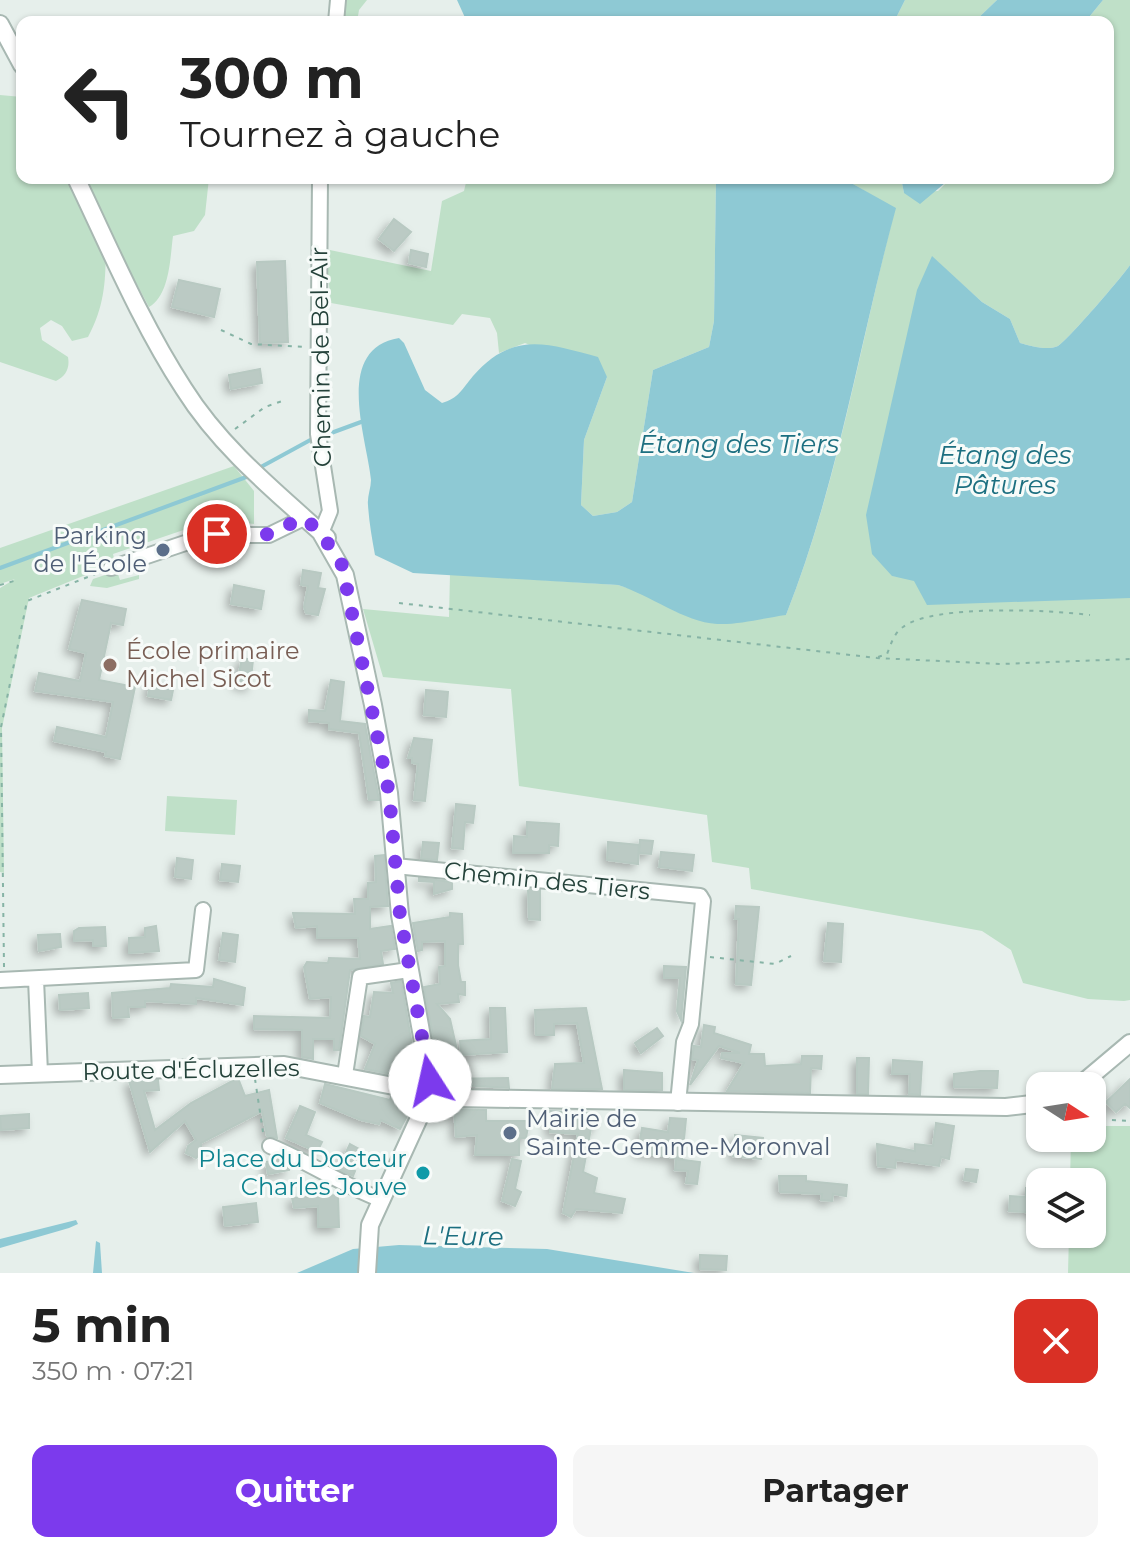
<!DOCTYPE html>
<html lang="fr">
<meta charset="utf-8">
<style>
body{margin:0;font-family:Montserrat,sans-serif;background:#f6f6f6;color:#222;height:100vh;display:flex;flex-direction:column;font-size:30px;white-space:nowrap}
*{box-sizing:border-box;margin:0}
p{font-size:26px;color:#767676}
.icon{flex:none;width:44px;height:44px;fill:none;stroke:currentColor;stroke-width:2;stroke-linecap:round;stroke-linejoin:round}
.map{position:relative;height:1273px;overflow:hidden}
.panel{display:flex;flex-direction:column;background:#fff;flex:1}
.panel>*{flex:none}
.banner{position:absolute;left:16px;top:16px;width:1098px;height:168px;border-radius:16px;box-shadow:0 2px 6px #0004;background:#fff;color:#222;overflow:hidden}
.needle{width:52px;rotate:102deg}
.buttons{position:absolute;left:1026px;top:1072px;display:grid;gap:16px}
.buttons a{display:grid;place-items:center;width:80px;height:80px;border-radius:16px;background:#fff;box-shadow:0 2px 6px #0004;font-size:40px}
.pin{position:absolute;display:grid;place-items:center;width:68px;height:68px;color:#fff;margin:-34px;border:4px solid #fff;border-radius:50%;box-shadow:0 2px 8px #0007}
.me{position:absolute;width:88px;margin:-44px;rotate:350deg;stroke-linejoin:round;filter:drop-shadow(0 0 6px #0008)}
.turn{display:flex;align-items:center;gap:28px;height:168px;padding:0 32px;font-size:36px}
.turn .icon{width:104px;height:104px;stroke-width:2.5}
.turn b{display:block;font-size:56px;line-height:68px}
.round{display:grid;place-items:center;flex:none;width:84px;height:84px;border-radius:16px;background:#f6f6f6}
.headline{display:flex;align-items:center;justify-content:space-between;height:136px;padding:0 32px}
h1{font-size:48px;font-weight:700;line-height:60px}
.button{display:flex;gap:16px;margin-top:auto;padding:16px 32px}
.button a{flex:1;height:92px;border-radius:16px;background:#7c3aed;color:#fff;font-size:32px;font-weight:700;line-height:92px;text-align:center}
.button a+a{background:#f6f6f6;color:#222}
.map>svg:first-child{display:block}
.green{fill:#bfe0c8}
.water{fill:#8ec9d4}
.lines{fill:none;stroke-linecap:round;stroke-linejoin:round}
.stream{stroke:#8ec9d4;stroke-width:4}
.building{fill:#bbcac4;stroke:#b8c9c2;stroke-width:2;filter:url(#shadow)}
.minor-casing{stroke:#a8b8b2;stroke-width:18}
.tertiary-casing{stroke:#a8b8b2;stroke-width:20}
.path{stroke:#86b3a5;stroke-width:2;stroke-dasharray:4 6;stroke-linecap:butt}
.minor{stroke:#fff;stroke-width:14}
.tertiary{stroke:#fff;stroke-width:16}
.route{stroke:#7c3aed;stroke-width:14;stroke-dasharray:0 25.2}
.service-dot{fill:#5c6f8a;stroke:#f7fbf9;stroke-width:3}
.education-dot{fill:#8d6e63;stroke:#f7fbf9;stroke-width:3}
.culture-dot{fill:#0f9aa8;stroke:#f7fbf9;stroke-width:3}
.labels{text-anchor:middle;stroke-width:6;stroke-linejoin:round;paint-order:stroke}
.street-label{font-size:24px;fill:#24423a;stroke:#f7fbf9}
.service-label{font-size:24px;fill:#4e5e75;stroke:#f7fbf9;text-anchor:end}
.education-label{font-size:24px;fill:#785e54;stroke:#f7fbf9;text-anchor:start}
.culture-label{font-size:24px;fill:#0d838f;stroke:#f7fbf9;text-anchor:end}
.water-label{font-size:26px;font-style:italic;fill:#1c6f80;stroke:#f7fbf9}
</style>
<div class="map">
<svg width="1130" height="1273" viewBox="0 0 1130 1273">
<defs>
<filter id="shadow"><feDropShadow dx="-4.5" dy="4.5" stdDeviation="4" flood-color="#0004"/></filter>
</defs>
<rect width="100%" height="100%" fill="#e6efeb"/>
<!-- green -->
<path class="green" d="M342,0H367L359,10L357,22H340Z
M905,0H997L974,22H894Z
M1103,0H1130V265C1123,276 1066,342 1058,346C1046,351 1031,346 1020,343L1010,319L982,302L932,257L892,576L1130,598V1000L1124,1001L1088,999L1023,983L1011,950L982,931L751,889L749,868L712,862L707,815L519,786L511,689L383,677L363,609L449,617L450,574L618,585L647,594L677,612L786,615C838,484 860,344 895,209L853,184L850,178H901L904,193L938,191L951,178H1108V22H1085Z
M0,95L22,97V178H209L205,215L194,231L173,236C170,258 170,295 149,307L106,226C105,268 109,298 88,337L72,341L62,326L51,320L40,328L42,340L68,357C70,368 66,376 56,381L0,362Z
M467,178H716L714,321L709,347L653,370L632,502L617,512L593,516L581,505L584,440L607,377L525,343L499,353L497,333L490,318L462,314L453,325L331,303L325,249L431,271L442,201L464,191Z
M234,466L254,491V524L223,520L207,522L113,554L115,563L29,598L2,728L4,873L0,872V588L15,579L0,584V548Z
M117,571L120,580L139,575V579L107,588L90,586L93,579Z
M167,796L237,800L235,835L165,831Z
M1092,1126H1130V1273H1068L1069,1234H1092V1182H1070L1071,1138H1092Z"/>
<!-- water -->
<path class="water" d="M457,0H905L894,22H467Z
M997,0H1103L1085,22H974Z
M716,178H850L853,184L896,208C859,344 838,484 786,615C764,618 739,625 717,624C684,622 650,595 618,585L413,573L375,555C372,538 369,522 368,505C367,497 371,488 371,480C367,438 333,349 399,338L404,343L425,390L442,403C459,398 462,389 473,376C513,330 548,344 598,357L607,377L584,440L581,505L593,516L617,512L632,502L653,370L709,347L714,321Z
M901,178H951L920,204L904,193Z
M932,256L982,302L1010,319L1020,343C1031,346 1046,351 1058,346C1066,342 1123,276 1130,265V598L927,605L914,581L892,576L872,554L866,515L917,290Z
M76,1220L78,1224L69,1228L0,1248V1239Z
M96,1241L100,1243L102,1273H93Z
M399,1245L547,1249L694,1273H297L353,1249Z"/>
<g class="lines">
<!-- stream -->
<path class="stream" d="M323,436L361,422
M259,468L314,438
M0,568L249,476"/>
</g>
<!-- building -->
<path class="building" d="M394,219L411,232L394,251L379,239Z
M411,250L428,254L426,267L409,263Z
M285,261L288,342L260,343L257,262Z
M179,280L220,289L214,317L172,307Z
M260,369L262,383L231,389L229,375Z
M303,570L321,573L318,588L325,589L318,615L306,613L304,607L308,586L301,585Z
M234,585L264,591L261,609L231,604Z
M82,600L126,609L123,625L111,623L99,680L135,687L120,759L105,756L106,752L54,741L57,727L106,737L113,702L35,691L39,673L80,681L86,653L69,649Z
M242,658L253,660L250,687L237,684Z
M331,680L344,682L340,721L365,724L379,800H369L359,733L329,729V723L309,721V710L325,711Z
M151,681L174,685L171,700L148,696Z
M426,690L448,692L446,717L424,715Z
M414,738L432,740L425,801L414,800L418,764L412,763V758H408Z
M456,804L475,806L473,823L465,822L463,849L452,848Z
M527,822L559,824L558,846L549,845V853H513L514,836L527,837Z
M640,840L653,841L651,854L639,853Z
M423,842L439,843L437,860L421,859Z
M608,842L639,845L638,864L607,860Z
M661,852L694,855L692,871L659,867Z
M384,855L388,906L370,907V929L391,926L395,949L381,951L383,964L350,970L339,1050H334V1039H313V1059L302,1057V1030L254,1029V1016L330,1018L331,997L310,999L304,967L307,962L328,963L329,958L360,959L358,938H317V926L296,928L293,913L355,914L354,899H368V883L376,882L375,856Z
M177,858L193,860L191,879L175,877Z
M222,864L240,866L238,882L220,880Z
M419,878L452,882V889L434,894V882L419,881Z
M528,889L540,890V920L529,919Z
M736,906L759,907L751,985L736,984L739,919H735Z
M450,913L462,914L463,944H458V965L461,982H465V995L458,994L459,1002L437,1004L450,1019L457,1050L436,1053L424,987L440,984L439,967L445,966V941L422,942V950L418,951L413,923L450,917Z
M828,923L843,924L841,962L824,961Z
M156,926L159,951L129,953V938L145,937V928Z
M105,927L106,946H93V940L74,941V931L79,928Z
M223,933L238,935L235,962L219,960Z
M60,934L61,947L39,951L38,935Z
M664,966L686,967L681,1020L677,1011L680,978H664Z
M214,979L245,988L243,1005L196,998V1004L145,1001V1007H128L129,1017L113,1018L112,993L170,988L171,984L213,987Z
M401,981L416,1068L415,1079L365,1069L375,1044L361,1036L364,1016L370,1017L374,992L393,993L391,983Z
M88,993L89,1008L60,1010L59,995Z
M490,1008H505L507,1052L461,1055L460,1041L491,1039Z
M586,1008L602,1089H552L555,1064L584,1063L577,1023L554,1024V1035H536L535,1010Z
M704,1025L715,1027L714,1033L751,1045L749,1054H764L765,1066L801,1064L802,1056H822L821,1069L811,1068L810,1093L727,1091L744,1063L721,1058L722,1053H740L719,1046L690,1085L698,1060L692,1059L694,1046L701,1047Z
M657,1028L663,1036L641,1053L635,1043Z
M857,1058H869L868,1094H857Z
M893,1060L922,1062L920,1095L909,1094L910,1074H892Z
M624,1070L662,1073V1090H624Z
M980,1071H998L997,1088L954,1087V1074Z
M238,1078L245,1096L269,1090L277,1138L267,1136L262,1111L201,1143V1153L196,1158L186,1153L188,1146L196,1140L185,1121L150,1152L129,1081L158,1080L159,1090L144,1091L155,1130L191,1103Z
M508,1078L509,1088L441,1084V1079Z
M1130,1079V1108L1125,1104L1116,1112L1106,1102Z
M325,1084L390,1100L391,1097L414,1101L413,1105L400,1129L381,1120L379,1124L361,1120L320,1103Z
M300,1106L315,1112L306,1135L322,1142L317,1152L286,1138Z
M454,1109L486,1110V1121H529L526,1138H519V1155H475L477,1135L456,1137Z
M550,1111L598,1114L596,1127L591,1128L583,1172L597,1178L594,1193L625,1199L622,1213L576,1209L571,1217L563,1213L578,1134L550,1132Z
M29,1114V1128L1,1130L0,1116Z
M670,1118L686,1119L682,1159L638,1152L642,1128L668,1132Z
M936,1123L954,1126L949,1159L941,1157L939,1166L896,1160L895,1168L878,1166L877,1144L915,1151V1144L933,1146Z
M735,1135L763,1138L761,1159L733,1156Z
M350,1144L359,1149L350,1169L355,1171L353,1176L338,1169Z
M512,1159L521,1161L515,1189L521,1192L515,1206L502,1201Z
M676,1159L700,1162L697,1184L686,1183L688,1171L675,1170Z
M277,1160L288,1165L289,1170L268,1174L266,1162Z
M966,1169L978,1170L976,1182L964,1180Z
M779,1176H806V1181L847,1185L846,1196L833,1194L832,1201L821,1200L822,1194L780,1192Z
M1026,1188L1040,1189V1213L1009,1211L1010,1196L1026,1197Z
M338,1195L339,1227H318V1206L294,1208L292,1198Z
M256,1203L258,1222L225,1226L223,1207Z
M700,1255L727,1256L726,1270L700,1269Z"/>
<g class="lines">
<!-- minor casing -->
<g class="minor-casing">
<path id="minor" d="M336,22L338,0
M320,178L318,434L330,511L321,533
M111,568L209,535H269L304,518
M395,866L700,896L703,901L691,1024L684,1042L678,1103
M36,979L40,1073
M0,980L196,970L203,910
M345,1075L360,977L409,970
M270,1146C309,1162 342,1185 382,1200"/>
</g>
<!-- tertiary casing -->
<g class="tertiary-casing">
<path id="tertiary" d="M0,24L22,65
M76,178C110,249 141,323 184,389C221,448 276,492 327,538
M321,533L345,575L373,705L389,793L400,915L430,1081L424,1107L370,1225L367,1273
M0,1075L284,1065L456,1098L1006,1107L1040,1103
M1079,1086L1130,1043"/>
</g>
<!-- path -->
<path class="path" d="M221,330L251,344L305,347
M235,429L265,407L285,400
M0,585L14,581
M399,603L877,658L1000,664L1130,659
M878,657L887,654C891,644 894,633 903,627C933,604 1051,610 1090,615
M710,957L775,964L791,956
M4,967L1,727L27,601L98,573
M255,1079L263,1132
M1092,1119L1130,1121"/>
<!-- minor -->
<use href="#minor" class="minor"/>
<!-- tertiary -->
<use href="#tertiary" class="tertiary"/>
</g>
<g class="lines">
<!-- route -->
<path class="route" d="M217,534L263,536L304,518L321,533L342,565L389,793L400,915L430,1081"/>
</g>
<!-- markers -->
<g class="service-dot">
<circle cx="163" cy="550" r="8"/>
<circle cx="510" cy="1133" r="8"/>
</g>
<circle class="education-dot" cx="110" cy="665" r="8"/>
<circle class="culture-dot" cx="423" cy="1173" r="8"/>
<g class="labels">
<!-- street labels -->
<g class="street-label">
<text transform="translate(321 357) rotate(-91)" y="8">Chemin de Bel-Air</text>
<text transform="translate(547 881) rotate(6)" y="8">Chemin des Tiers</text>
<text transform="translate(191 1070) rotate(-1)" y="8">Route d'Écluzelles</text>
</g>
<!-- service labels -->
<g class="service-label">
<text x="147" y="544">Parking<tspan x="147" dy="28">de l'École</tspan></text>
<text x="526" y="1127" text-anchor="start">Mairie de<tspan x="526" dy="28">Sainte-Gemme-Moronval</tspan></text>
</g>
<!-- education labels -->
<g class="education-label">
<text x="126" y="659">École primaire<tspan x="126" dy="28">Michel Sicot</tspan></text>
</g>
<!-- culture labels -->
<g class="culture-label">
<text x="407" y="1167">Place du Docteur<tspan x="407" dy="28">Charles Jouve</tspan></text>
</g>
<!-- water labels -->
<g class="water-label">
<text x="739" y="453">Étang des Tiers</text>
<text x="1005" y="464">Étang des<tspan x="1005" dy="30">Pâtures</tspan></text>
<text transform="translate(463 1236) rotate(1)" y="9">L'Eure</text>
</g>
</g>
</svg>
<div class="buttons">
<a><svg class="needle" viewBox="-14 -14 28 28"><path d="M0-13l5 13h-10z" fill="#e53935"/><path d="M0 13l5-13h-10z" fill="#767676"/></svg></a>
<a><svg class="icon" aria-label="layers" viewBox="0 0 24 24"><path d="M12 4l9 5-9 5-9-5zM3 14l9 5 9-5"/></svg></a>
</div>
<div class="pin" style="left:217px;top:534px;background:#d93025"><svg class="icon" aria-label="arrive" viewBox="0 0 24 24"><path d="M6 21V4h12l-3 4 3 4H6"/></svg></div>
<svg class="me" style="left:430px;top:1081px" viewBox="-20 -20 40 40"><circle r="19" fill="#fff"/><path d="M0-13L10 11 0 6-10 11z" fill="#7c3aed"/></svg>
<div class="banner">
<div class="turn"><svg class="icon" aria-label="left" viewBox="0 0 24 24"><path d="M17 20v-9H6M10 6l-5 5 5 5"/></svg><div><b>300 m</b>Tournez à gauche</div></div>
</div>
</div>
<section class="panel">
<div class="headline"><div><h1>5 min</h1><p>350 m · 07:21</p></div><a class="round" style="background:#d93025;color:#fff"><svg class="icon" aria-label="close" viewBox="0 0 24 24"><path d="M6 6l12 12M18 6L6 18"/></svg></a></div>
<div class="button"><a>Quitter</a><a>Partager</a></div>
</section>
